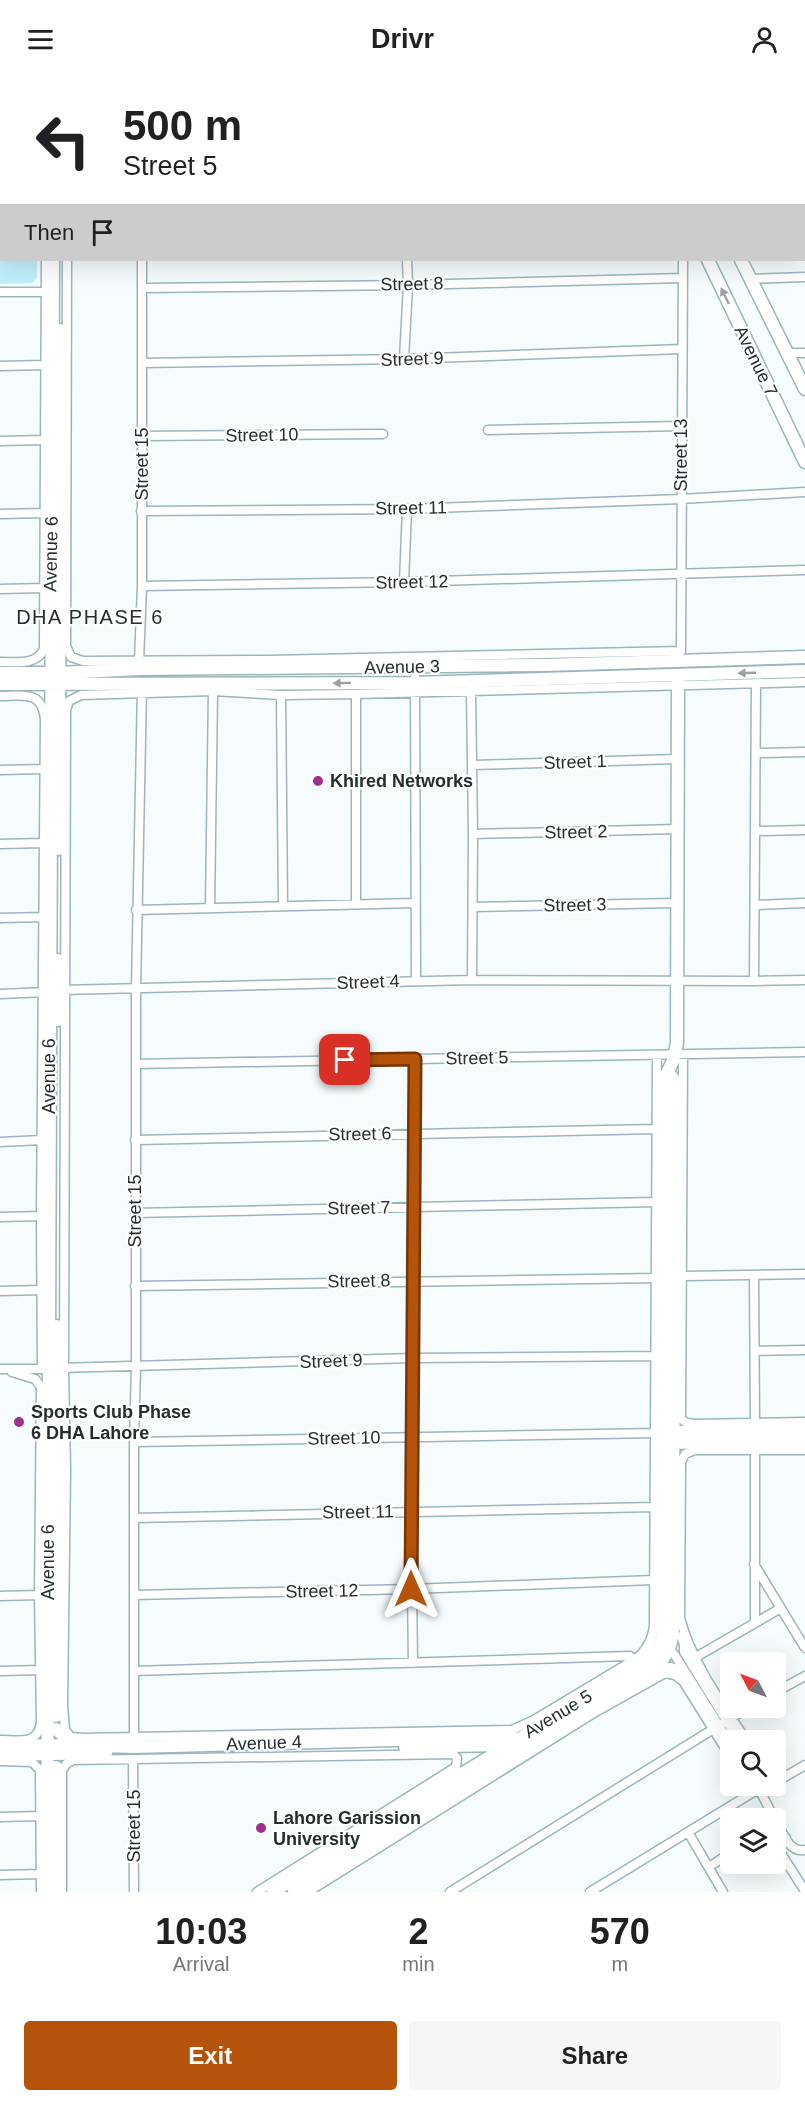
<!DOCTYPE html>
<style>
body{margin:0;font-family:Arial,sans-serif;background:#f6f6f6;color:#202124;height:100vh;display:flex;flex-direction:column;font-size:22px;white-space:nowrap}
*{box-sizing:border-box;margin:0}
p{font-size:20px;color:#757577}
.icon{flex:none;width:33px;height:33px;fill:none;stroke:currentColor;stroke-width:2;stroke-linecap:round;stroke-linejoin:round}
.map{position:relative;height:1814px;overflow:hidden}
.drawer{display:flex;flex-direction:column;background:#fff;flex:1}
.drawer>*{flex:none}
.banner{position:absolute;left:0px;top:0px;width:806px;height:183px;box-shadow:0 6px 24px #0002;background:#fff;color:#202124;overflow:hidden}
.needle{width:39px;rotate:311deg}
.controls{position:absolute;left:720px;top:1574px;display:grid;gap:12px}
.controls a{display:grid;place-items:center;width:66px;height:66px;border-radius:6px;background:#fff;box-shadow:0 6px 24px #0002;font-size:30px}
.pin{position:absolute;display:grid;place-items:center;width:51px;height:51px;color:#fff;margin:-26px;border-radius:12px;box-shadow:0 3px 9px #0006}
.me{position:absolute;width:66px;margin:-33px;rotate:0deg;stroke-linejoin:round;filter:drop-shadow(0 0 4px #0008)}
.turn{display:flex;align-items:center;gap:21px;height:126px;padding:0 24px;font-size:27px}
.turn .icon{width:78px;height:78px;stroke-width:2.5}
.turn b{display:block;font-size:42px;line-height:51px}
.then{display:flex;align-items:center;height:57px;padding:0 24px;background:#0003;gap:12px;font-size:22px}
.eta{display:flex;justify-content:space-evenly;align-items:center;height:102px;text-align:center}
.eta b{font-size:36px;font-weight:700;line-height:42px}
.action{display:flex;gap:12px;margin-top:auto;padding:12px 24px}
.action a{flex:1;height:69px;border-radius:6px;background:#b45309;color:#fff;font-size:24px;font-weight:700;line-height:69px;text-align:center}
.action a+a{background:#f6f6f6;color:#202124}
header{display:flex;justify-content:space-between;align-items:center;height:78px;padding:0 24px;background:#fff;font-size:27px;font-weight:700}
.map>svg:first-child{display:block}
.built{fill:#d9f8ff}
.green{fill:#bff0fb}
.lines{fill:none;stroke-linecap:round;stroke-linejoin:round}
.street-casing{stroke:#9ab6bc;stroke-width:11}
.secondary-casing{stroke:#9ab6bc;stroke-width:15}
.street{stroke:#fff;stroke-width:8}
.secondary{stroke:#fff;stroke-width:12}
.oneway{fill:#9ca1a2}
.route-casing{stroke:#753606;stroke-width:15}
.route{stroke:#b45309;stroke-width:10}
.poi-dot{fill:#9f2f8d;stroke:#fff;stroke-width:2}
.labels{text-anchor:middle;stroke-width:4.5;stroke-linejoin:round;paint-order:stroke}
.street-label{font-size:18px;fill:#232e30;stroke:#fff}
.poi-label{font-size:18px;font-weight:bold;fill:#232e30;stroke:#fff;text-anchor:start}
.neighbourhood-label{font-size:20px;letter-spacing:1.5px;fill:#232e30;stroke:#fff}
</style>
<header><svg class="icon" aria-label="menu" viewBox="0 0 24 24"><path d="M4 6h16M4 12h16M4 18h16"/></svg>Drivr<svg class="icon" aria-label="person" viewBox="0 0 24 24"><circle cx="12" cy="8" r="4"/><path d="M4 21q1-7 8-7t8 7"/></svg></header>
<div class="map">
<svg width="805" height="1814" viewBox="0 0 805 1814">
<rect width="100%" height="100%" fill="#f6fcfd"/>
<!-- built -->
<path class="built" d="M650,0H805V120L804,2Z"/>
<!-- green -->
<path class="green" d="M0,2H2V182H37V200L32,205L0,206Z"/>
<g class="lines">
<!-- street casing -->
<g class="street-casing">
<path id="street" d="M35,0L37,2
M142,0V2
M659,0L660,2
M75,2L76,0
M804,123H805
M67,182L66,568L71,579L83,583L270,582L681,573L683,182
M749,201L805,199
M142,210L408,207L683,200
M0,214H46
M788,275H805
M404,281L408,207L407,182
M142,285L404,281L682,271
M0,288L45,287
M488,352L681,348
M142,358L383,356
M0,363L44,362
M141,433L407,431L681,421L805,414
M0,436L44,435
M404,504L407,431
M142,508L404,504L805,492
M0,511L45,510
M0,584C16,584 36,588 44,571L46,182
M139,584L142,508V182
M415,589L416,903
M471,613L473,756L472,902
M281,617L283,828
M0,618C23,618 42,612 45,641L41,1138L42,1291
M756,675L805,674
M472,687L677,681
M0,692L43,691
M756,753L805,752
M473,756L678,751
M0,766L43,765
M356,826V616
M755,827L805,825
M473,829L677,825
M210,830L213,613
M136,832L415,825
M0,840L43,839
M754,903L756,607
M62,912L472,902L754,903L805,902
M0,916L47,914
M683,977L681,1341L687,1345L694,1346L805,1344
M136,986L805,974
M135,1062L656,1051
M0,1064L42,1062
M135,1135L656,1124
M0,1139L41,1138
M754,1197L755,1345
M683,1198L805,1196
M135,1208L656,1200
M0,1213L42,1212
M755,1273L805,1272
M60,1290L413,1280L659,1278
M0,1291H48
M134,1364L658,1355
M755,1372V1544
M134,1440L655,1429
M754,1486L805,1570
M134,1517L411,1511L654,1502
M0,1518L39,1517
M681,1558L684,1566V1574L738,1662
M666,1569L674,1576L730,1665
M696,1579L781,1530
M634,1582L534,1642L512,1652L83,1660L71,1659L65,1652L63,1628L66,1392L64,1290L66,632L69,623L81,617L213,613L281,617L356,616L805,604
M413,1585L411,1433L415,981
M655,1590L671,1589L685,1594
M0,1593L40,1592
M134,1593L630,1578L634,1582C646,1574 652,1563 654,1548L657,977
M776,1614L805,1598
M134,1659V1364L136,1288V911L142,610
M0,1662C19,1662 39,1668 41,1643L39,1517L41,1309L35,1301L12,1294
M746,1662C721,1624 692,1585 680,1540L681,1384L685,1376L695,1372H805
M133,1681L134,1814
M0,1683L32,1684L40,1692L41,1814
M776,1704L805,1687
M757,1707L774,1740
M0,1739L41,1738
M776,1742C783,1754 788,1775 805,1772
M688,1754L723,1814
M786,1760L779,1765L780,1774L805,1813
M709,1789L730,1775
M0,1797L41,1796
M62,1814V1693L66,1686L73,1682L453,1676L457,1680L456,1689L257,1814
M308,1814L592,1636L665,1595L675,1597L683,1603L730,1678
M450,1814L749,1629
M590,1814L765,1707"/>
</g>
<!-- secondary casing -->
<g class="secondary-casing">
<path id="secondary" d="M43,0L44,2
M598,0L599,2
M642,0L643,2
M68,2L69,0
M708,182L805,384
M741,182L805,311
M0,595H59L140,591L546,587L805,579
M0,606L414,605L805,593
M59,771L60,252
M58,942V882
M668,1354L805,1352
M668,1365L805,1362
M56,1638L57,1248
M56,1651L74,1667
M0,1668L74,1667L134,1669L508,1659L514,1660L518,1665
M405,1669L498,1667L503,1668L506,1672
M0,1677L106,1675
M56,1689V1814
M47,1814L53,182
M273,1814L388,1741L639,1588C651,1579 661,1570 663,1553V1003L673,983L677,965L678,597
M294,1814L522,1670L651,1593C665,1583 672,1568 673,1551L674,1002L669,995"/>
</g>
<!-- street -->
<use href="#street" class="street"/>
<!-- secondary -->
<use href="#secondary" class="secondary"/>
</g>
<!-- one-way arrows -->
<defs><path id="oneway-solid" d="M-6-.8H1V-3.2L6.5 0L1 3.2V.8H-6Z" transform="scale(1.5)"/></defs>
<g class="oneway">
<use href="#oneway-solid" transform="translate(725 218) rotate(-116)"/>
<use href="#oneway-solid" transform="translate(747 595) rotate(178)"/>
<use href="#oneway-solid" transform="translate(342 605) rotate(179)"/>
</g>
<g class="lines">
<!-- route casing -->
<g class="route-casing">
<path id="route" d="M345,982L415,981L411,1511"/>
</g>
<!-- route -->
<use href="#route" class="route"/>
</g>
<!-- markers -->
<g class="poi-dot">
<circle cx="318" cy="703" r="6"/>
<circle cx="19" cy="1344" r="6"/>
<circle cx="261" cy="1750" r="6"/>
</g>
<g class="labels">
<!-- street labels -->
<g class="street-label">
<text transform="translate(412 206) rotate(-1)" y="6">Street 8</text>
<text transform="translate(412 281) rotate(-2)" y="6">Street 9</text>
<text transform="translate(756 283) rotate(64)" y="6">Avenue 7</text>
<text transform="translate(262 357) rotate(-1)" y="6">Street 10</text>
<text transform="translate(681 377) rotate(-90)" y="6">Street 13</text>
<text transform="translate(142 386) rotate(-90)" y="6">Street 15</text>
<text transform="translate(411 430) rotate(-1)" y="6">Street 11</text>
<text transform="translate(51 476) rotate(-89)" y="6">Avenue 6</text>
<text transform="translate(412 504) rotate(-1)" y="6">Street 12</text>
<text transform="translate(402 589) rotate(-1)" y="6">Avenue 3</text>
<text transform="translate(575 684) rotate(-2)" y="6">Street 1</text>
<text transform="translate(576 754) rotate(-1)" y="6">Street 2</text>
<text transform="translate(575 827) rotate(-1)" y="6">Street 3</text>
<text transform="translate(368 904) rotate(-2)" y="6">Street 4</text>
<text transform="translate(477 980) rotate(-1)" y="6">Street 5</text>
<text transform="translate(49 998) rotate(-90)" y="6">Avenue 6</text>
<text transform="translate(360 1056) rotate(-1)" y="6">Street 6</text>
<text transform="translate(359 1130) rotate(-1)" y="6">Street 7</text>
<text transform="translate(135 1133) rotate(-90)" y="6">Street 15</text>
<text transform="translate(359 1203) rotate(-1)" y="6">Street 8</text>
<text transform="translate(331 1283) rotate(-2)" y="6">Street 9</text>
<text transform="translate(344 1360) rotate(-1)" y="6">Street 10</text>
<text transform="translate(358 1434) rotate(-1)" y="6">Street 11</text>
<text transform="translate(48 1484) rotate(-90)" y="6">Avenue 6</text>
<text transform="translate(322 1513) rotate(-1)" y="6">Street 12</text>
<text transform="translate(558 1636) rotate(-31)" y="6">Avenue 5</text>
<text transform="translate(264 1665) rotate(-2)" y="6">Avenue 4</text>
<text transform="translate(134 1748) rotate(-90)" y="6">Street 15</text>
</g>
<!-- poi labels -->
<g class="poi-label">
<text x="330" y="709">Khired Networks</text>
<text x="31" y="1340">Sports Club Phase<tspan x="31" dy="21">6 DHA Lahore</tspan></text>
<text x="273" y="1746">Lahore Garission<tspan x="273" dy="21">University</tspan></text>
</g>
<!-- neighbourhood labels -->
<g class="neighbourhood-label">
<text x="90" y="546">DHA PHASE 6</text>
</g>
</g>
</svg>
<div class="controls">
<a><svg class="needle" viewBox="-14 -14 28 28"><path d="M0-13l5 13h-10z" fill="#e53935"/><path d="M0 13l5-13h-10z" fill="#757577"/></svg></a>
<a><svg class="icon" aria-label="search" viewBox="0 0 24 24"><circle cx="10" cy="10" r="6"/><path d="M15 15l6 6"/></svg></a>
<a><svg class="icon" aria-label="layers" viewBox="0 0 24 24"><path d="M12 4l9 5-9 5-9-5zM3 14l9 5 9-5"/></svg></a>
</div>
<div class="pin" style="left:345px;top:982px;background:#d93025"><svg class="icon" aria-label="arrive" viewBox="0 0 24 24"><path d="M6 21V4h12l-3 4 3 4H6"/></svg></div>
<svg class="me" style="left:411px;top:1511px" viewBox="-20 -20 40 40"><path d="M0-17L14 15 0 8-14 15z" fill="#b45309" stroke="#fff" stroke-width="4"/></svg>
<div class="banner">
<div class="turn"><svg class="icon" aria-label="left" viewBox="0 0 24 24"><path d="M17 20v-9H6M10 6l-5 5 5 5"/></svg><div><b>500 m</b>Street 5</div></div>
<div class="then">Then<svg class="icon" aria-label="arrive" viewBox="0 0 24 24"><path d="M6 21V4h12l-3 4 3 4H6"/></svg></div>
</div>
</div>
<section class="drawer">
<div class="eta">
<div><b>10:03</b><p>Arrival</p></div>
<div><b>2</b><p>min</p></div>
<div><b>570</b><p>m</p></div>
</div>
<div class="action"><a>Exit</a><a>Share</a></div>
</section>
